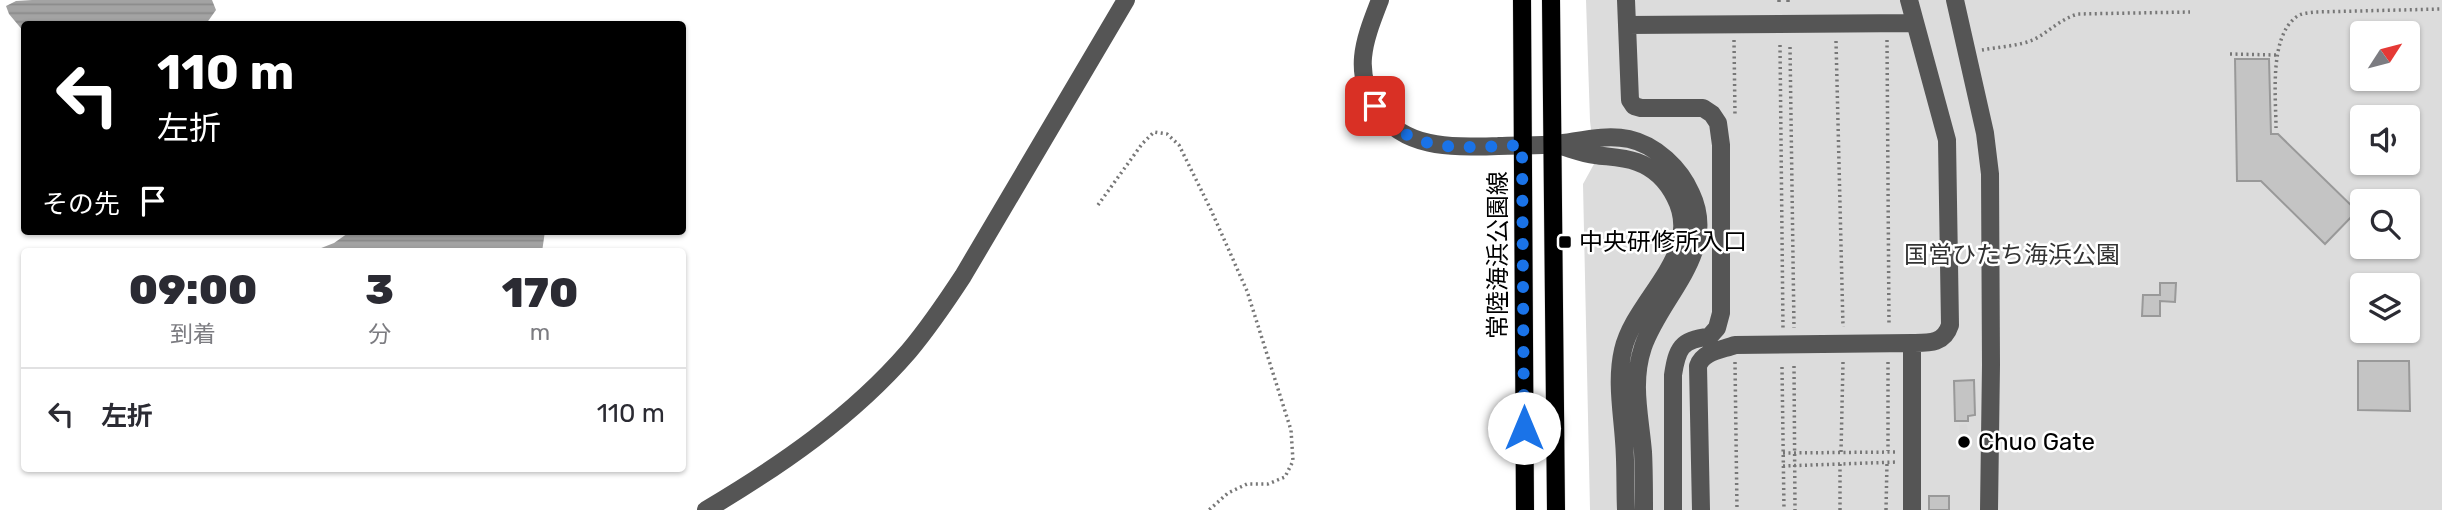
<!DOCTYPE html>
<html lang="ja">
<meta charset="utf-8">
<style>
body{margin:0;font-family:Rubik,"Noto Sans JP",sans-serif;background:#f2f2f3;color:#2b2b33;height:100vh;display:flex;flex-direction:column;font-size:26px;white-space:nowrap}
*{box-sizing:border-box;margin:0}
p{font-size:23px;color:#7c7c81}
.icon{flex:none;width:38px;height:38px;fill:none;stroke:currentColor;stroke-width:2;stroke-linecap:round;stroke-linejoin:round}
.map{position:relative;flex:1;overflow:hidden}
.sheet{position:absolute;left:21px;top:248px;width:665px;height:224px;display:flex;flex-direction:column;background:#fff;border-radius:7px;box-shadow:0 2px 5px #0004}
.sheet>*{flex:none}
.guide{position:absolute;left:21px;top:21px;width:665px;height:214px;border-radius:7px;box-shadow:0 2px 5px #0004;background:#000;color:#fff;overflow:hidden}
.needle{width:46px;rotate:54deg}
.fabs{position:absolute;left:2350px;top:21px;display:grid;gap:14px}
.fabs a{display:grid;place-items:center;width:70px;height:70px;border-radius:7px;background:#fff;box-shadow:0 2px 5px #0004;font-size:35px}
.pin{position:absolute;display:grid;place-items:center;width:60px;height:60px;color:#fff;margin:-30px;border-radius:14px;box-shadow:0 4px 10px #0006}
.me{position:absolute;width:77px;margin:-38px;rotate:0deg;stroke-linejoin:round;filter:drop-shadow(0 0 5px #0008)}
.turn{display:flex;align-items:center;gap:24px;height:147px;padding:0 21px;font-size:32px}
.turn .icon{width:91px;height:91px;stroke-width:2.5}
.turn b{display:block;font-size:49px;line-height:60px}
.then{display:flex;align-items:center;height:66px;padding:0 21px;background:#0003;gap:14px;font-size:26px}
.eta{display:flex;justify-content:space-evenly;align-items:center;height:119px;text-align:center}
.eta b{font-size:42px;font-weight:800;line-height:49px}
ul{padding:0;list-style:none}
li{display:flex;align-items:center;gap:21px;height:91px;padding:0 21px;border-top:2px solid #e1e1e2}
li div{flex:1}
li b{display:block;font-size:26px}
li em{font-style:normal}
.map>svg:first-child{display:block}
.park{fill:#dcdcdc;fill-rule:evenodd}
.water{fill:url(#water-rules)}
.building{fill:#c4c4c4;stroke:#999;stroke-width:2}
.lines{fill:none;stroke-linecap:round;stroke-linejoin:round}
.minor-tunnel{stroke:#d9d9d9;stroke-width:18;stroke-dasharray:18 9;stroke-linecap:butt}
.major-casing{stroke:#dbdbdb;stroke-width:19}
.path{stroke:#777;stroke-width:3.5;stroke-dasharray:2 3.5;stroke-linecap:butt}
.minor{stroke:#555;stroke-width:18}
.major{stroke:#000;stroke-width:18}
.route{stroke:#1a73e8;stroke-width:12;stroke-dasharray:0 21.6}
.poi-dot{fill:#000;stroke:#fff;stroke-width:2.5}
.labels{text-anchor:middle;stroke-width:5;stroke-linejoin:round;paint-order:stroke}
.poi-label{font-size:24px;fill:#000;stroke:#fff;text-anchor:start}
.street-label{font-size:24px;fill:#000;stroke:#fff}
.park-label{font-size:24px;fill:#333;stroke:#fff}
</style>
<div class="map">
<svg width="2442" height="510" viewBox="0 0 2442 510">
<defs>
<pattern id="water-rules" width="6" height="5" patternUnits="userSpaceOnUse" patternTransform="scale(1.75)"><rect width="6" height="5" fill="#a3a3a3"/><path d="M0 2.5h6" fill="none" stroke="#8b8b8b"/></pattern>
</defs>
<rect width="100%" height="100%" fill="#fff"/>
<!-- park -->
<path class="park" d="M1586,0H2442V510H1590L1583,184L1594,164V155L1590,121ZM2362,33H2408V79H2362ZM2362,117H2408V163H2362ZM2362,201H2408V247H2362ZM2362,285H2408V331H2362Z"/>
<!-- water -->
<path class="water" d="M32,0H212L216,10L206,24H24V32L9,14L6,6L16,1Z
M351,231H545L542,252H311L334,243Z"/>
<!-- building -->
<path class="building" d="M2235,59H2269L2271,134H2278L2357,211L2325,244L2261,181H2237Z
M2160,283H2176L2175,302L2160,301V316H2142L2143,295H2160Z
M2358,361H2409L2410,411L2358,410Z
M1974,380L1975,415L1968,416V421H1955L1954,381Z
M1929,496H1949V510H1929Z"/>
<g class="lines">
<!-- minor-tunnel -->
<path class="minor-tunnel" d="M1960,434L1968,433"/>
<!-- major casing -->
<g class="major-casing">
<path id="major" d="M1522,0L1525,510
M1551,0L1556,510"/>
</g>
<!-- path -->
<path class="path" d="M1779,0V2
M1788,0V3
M1734,40L1735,116
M1887,40L1889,326
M1836,41L1843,327
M1780,45L1783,329
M1790,47L1794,328
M1982,50C1998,47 2018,46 2033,40C2049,32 2060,19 2078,14L2190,12
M2230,54L2276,55
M2276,128C2276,98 2269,39 2295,18C2300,13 2308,13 2315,12L2442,9
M1098,205L1142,144L1154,132L1167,134L1179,145L1211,210L1247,291L1291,430L1293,461L1285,477L1268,484H1247L1228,493L1209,510
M1735,362L1737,510
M1888,362V451
M1794,366L1795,510
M1782,367L1784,510
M1841,452L1843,362
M1783,453L1897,452
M1840,464V510
M1783,466L1897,462
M1886,510L1887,462"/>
<!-- minor -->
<path class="minor" d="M1380,0C1365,39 1351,71 1378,110C1405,150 1454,147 1498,146C1517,145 1537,146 1556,144C1580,141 1605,134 1629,139C1656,145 1680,168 1691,193C1719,252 1661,295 1643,347C1631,383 1640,416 1643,452C1644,471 1644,491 1644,510
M1626,0L1630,100L1634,106L1641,108H1703L1712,114L1718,123L1721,145V313L1717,328L1709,337C1681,339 1677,349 1673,375V510
M1909,0L1947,140L1950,325C1944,344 1929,343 1912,343V510
M1955,0L1985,133L1990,174L1991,365L1989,510
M1627,25L1915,23
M1564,147C1574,150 1585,154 1595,155C1609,157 1623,157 1637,162C1654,168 1667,181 1675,197C1705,254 1635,298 1623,350C1616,380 1622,411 1624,441C1626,464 1625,487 1626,510
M706,510C780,466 852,417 909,351C929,327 946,302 963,276L1126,0
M1701,510L1698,366C1703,351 1722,350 1735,345L1912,343"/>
<!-- major -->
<use href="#major" class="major"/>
</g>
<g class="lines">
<!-- route -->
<path class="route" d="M1375,106C1411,157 1467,147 1522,145L1524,428"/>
</g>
<!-- markers -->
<g class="poi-dot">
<rect x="1558" y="235" width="14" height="14" rx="3.5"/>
<circle cx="1964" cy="442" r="7"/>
</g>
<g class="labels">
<!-- poi labels -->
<g class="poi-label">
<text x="1579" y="250">中央研修所入口</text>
<text x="1978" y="450">Chuo Gate</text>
</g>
<!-- street labels -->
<g class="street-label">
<text transform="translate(1498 255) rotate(-90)" y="8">常陸海浜公園線</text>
</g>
<!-- park labels -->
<g class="park-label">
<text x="2012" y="263">国営ひたち海浜公園</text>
</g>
</g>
</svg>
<div class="fabs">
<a><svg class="needle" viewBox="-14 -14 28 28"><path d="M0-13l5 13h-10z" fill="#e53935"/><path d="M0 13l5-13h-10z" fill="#7c7c81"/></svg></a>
<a><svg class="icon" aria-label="sound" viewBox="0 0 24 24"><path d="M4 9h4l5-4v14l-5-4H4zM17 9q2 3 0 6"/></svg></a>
<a><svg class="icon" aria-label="search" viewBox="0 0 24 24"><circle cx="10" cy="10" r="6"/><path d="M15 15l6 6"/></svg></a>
<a><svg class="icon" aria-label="layers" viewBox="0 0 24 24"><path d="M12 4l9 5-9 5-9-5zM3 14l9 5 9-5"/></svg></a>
</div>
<div class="pin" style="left:1375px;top:106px;background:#d93025"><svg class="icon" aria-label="arrive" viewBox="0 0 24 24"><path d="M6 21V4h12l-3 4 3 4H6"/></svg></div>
<svg class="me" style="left:1524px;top:428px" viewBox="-20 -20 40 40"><circle r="19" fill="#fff"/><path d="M0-13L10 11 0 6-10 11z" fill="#1a73e8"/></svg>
<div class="guide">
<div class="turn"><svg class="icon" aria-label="left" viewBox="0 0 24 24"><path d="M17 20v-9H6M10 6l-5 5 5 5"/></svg><div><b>110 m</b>左折</div></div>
<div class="then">その先<svg class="icon" aria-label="arrive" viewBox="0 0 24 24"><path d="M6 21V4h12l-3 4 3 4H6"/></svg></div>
</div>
<section class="sheet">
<div class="eta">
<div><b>09:00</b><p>到着</p></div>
<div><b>3</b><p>分</p></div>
<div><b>170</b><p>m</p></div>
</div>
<ul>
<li><svg class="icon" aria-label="left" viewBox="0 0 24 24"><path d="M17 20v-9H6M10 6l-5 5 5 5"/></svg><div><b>左折</b></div><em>110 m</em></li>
</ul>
</section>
</div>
